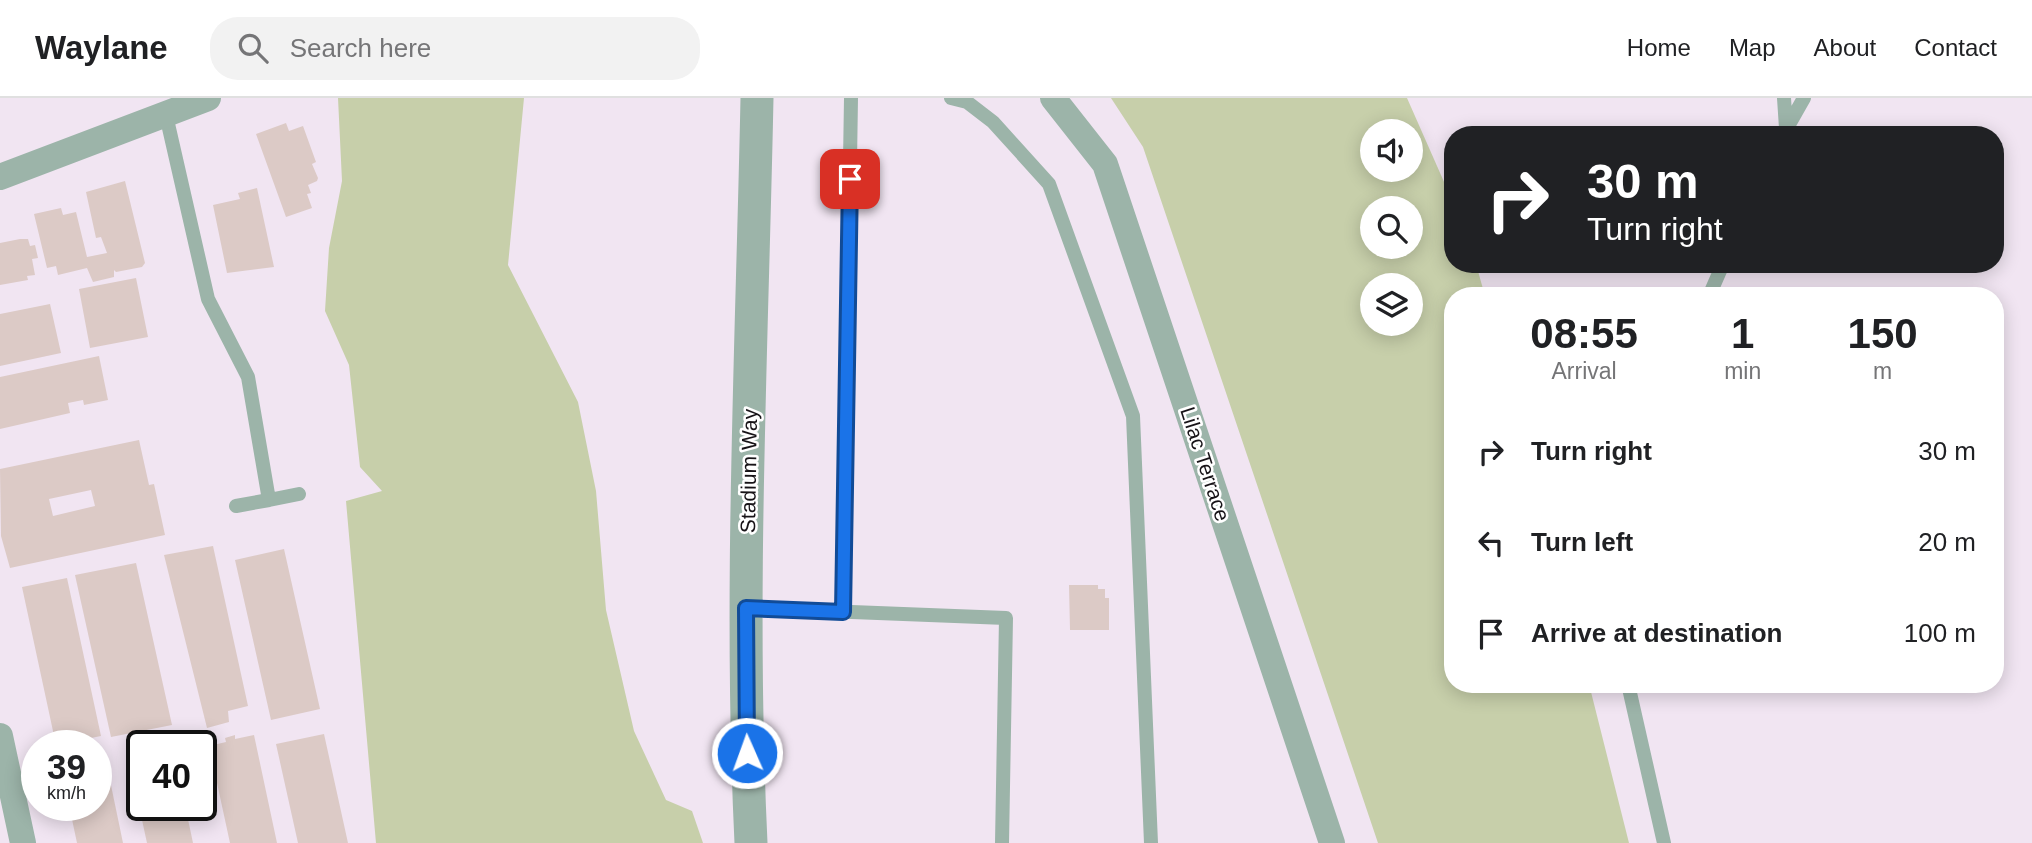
<!DOCTYPE html>
<style>
body{margin:0;font-family:Helvetica,sans-serif;background:#f2f2f2;color:#202124;height:100vh;display:flex;flex-direction:column;font-size:26px;white-space:nowrap}
*{box-sizing:border-box;margin:0}
p{font-size:23px;color:#757577}
.icon{flex:none;width:38px;height:38px;fill:none;stroke:currentColor;stroke-width:2;stroke-linecap:round;stroke-linejoin:round}
.map{position:relative;flex:1;overflow:hidden}
.details{position:absolute;left:1444px;top:189px;width:560px;height:406px;display:flex;flex-direction:column;background:#fff;border-radius:28px;box-shadow:0 4px 18px #0003}
.details>*{flex:none}
.guide{position:absolute;left:1444px;top:28px;width:560px;height:147px;border-radius:28px;box-shadow:0 4px 18px #0003;background:#202124;color:#fff;overflow:hidden}
.tools{position:absolute;left:1360px;top:21px;display:grid;gap:14px}
.tools a{display:grid;place-items:center;width:63px;height:63px;border-radius:50%;background:#fff;box-shadow:0 4px 18px #0003;font-size:35px}
.speed{position:absolute;left:21px;top:632px;display:flex;gap:14px;font-size:35px;font-weight:700;text-align:center}
.speed>*{display:grid;place-content:center;width:91px;height:91px;border-radius:50%;background:#fff;box-shadow:0 4px 18px #0003;line-height:1}
.speed small{font-size:18px;font-weight:400}
.speed .limit{border:4px solid #111;border-radius:10px;background:#fff;color:#111}
.pin{position:absolute;display:grid;place-items:center;width:60px;height:60px;color:#fff;margin:-30px;border-radius:14px;box-shadow:0 4px 10px #0006}
.me{position:absolute;width:77px;margin:-38px;rotate:358deg;stroke-linejoin:round;filter:drop-shadow(0 0 5px #0008)}
.turn{display:flex;align-items:center;gap:24px;height:147px;padding:0 28px;font-size:32px}
.turn .icon{width:91px;height:91px;stroke-width:2.5}
.turn b{display:block;font-size:49px;line-height:60px}
.eta{display:flex;justify-content:space-evenly;align-items:center;height:119px;text-align:center}
.eta b{font-size:42px;font-weight:800;line-height:49px}
ul{padding:0;list-style:none}
li{display:flex;align-items:center;gap:21px;height:91px;padding:0 28px}
li div{flex:1}
li b{display:block;font-size:26px}
li em{font-style:normal}
header{display:flex;align-items:center;gap:42px;box-sizing:border-box;height:98px;padding:0 35px;background:#fff;border-bottom:2px solid #e0e0e0}
header strong{font-size:33px}
nav{display:flex;gap:38px;margin-inline-start:auto;font-size:24px}
.search{width:490px;height:63px;background:#f2f2f2;display:flex;align-items:center;gap:18px;box-sizing:border-box;padding:0 24px;border-radius:28px;color:#757577;font-size:26px}
.map>svg:first-child{display:block}
.green{fill:#c7cfaa;fill-rule:evenodd}
.building{fill:#dccac6;fill-rule:evenodd}
.lines{fill:none;stroke-linecap:round;stroke-linejoin:round}
.service{stroke:#9cb4a9;stroke-width:14}
.minor{stroke:#9cb4a9;stroke-width:26}
.tertiary{stroke:#9cb4a9;stroke-width:33}
.route-casing{stroke:#114b97;stroke-width:18}
.route{stroke:#1a73e8;stroke-width:12}
.labels{text-anchor:middle;stroke-width:5;stroke-linejoin:round;paint-order:stroke}
.street-label{font-size:21px;fill:#171317;stroke:#fff}
</style>
<header>
<strong>Waylane</strong>
<div class="search"><svg class="icon" aria-label="search" viewBox="0 0 24 24"><circle cx="10" cy="10" r="6"/><path d="M15 15l6 6"/></svg>Search here</div>
<nav><a>Home</a><a>Map</a><a>About</a><a>Contact</a></nav>
</header>
<div class="map">
<svg width="2032" height="745" viewBox="0 0 2032 745">
<rect width="100%" height="100%" fill="#f1e5f2"/>
<!-- green -->
<path class="green" d="M338,0H524L508,167L578,304L596,393L606,512L634,633L666,702L692,713L703,745H376L346,403L382,393L360,369L349,267L325,213L329,150L342,83Z
M1111,0H1407L1452,102V166H1476L1485,198H1452V586H1589L1629,745H1378L1143,49ZM1372,33H1410V72H1372ZM1372,110H1410V149H1372ZM1372,187H1410V226H1372Z"/>
<!-- building -->
<path class="building" d="M286,25L289,33L303,28L316,64L312,66L318,80L317,83L308,87L311,95L307,96L312,110L286,119L256,36Z
M125,83L145,165L142,169L116,174L114,172V179L93,184L87,170L58,177L56,168L47,170L34,116L61,110L63,117L76,114L87,159L107,155L101,139L96,140L86,94Z
M257,90L274,169L227,175L213,107L240,101L238,95Z
M20,141H28L30,148L35,147L38,160L32,161L35,177L27,178L28,182L0,187V145Z
M136,180L148,239L90,250L79,191Z
M50,206L61,255L0,268V216Z
M99,258L108,302L84,307L83,302L68,305L70,315L0,331V279Z
M139,342L149,387L154,386L165,437L10,470L1,438L0,371ZM91,392L95,408L53,418L49,401Z
M213,448L248,608L228,613L229,624L207,630L164,457Z
M284,451L320,611L271,622L235,462Z
M136,465L172,627L111,639L75,477Z
M67,480L101,638L56,647L22,489Z
M1069,487H1098V491H1105V500H1109V532H1070Z
M324,636L348,745H298L276,646Z
M235,637V641L254,637L277,745H230L209,648L226,644L225,640Z
M142,660V707H185L193,745H147L129,662Z
M107,668L123,745H77L69,707H96V670Z"/>
<g class="lines">
<!-- service -->
<path class="service" d="M951,0L967,4L993,24L1049,86L1133,318L1151,745
M1784,0L1786,30
M166,17L208,201L248,279L269,402L236,408
M1783,37L1804,0
M1709,198L1723,166
M269,402L299,396
M746,510L1006,520L1002,745
M843,514L851,0
M1628,586L1664,745"/>
<!-- minor -->
<path class="minor" d="M1053,0L1105,66L1332,745
M0,79L208,0
M0,638L23,745"/>
<!-- tertiary -->
<path class="tertiary" d="M751,745C739,497 752,248 757,0"/>
</g>
<g class="lines">
<!-- route casing -->
<g class="route-casing">
<path id="route" d="M747,655L746,510L843,514L850,81"/>
</g>
<!-- route -->
<use href="#route" class="route"/>
</g>
<g class="labels">
<!-- street labels -->
<g class="street-label">
<text transform="translate(1205 366) rotate(72)" y="7">Lilac Terrace</text>
<text transform="translate(749 373) rotate(-89)" y="7">Stadium Way</text>
</g>
</g>
</svg>
<div class="tools">
<a><svg class="icon" aria-label="sound" viewBox="0 0 24 24"><path d="M4 9h4l5-4v14l-5-4H4zM17 9q2 3 0 6"/></svg></a>
<a><svg class="icon" aria-label="search" viewBox="0 0 24 24"><circle cx="10" cy="10" r="6"/><path d="M15 15l6 6"/></svg></a>
<a><svg class="icon" aria-label="layers" viewBox="0 0 24 24"><path d="M12 4l9 5-9 5-9-5zM3 14l9 5 9-5"/></svg></a>
</div>
<div class="speed"><div>39<small>km/h</small></div><div class="limit">40</div></div>
<div class="pin" style="left:850px;top:81px;background:#d93025"><svg class="icon" aria-label="arrive" viewBox="0 0 24 24"><path d="M6 21V4h12l-3 4 3 4H6"/></svg></div>
<svg class="me" style="left:747px;top:655px" viewBox="-20 -20 40 40"><circle r="17" fill="#1a73e8" stroke="#fff" stroke-width="3"/><path d="M0-11L8 9 0 5-8 9z" fill="#fff"/></svg>
<div class="guide">
<div class="turn"><svg class="icon" aria-label="right" viewBox="0 0 24 24"><path d="M7 20v-9h11M14 6l5 5-5 5"/></svg><div><b>30 m</b>Turn right</div></div>
</div>
<section class="details">
<div class="eta">
<div><b>08:55</b><p>Arrival</p></div>
<div><b>1</b><p>min</p></div>
<div><b>150</b><p>m</p></div>
</div>
<ul>
<li><svg class="icon" aria-label="right" viewBox="0 0 24 24"><path d="M7 20v-9h11M14 6l5 5-5 5"/></svg><div><b>Turn right</b></div><em>30 m</em></li>
<li><svg class="icon" aria-label="left" viewBox="0 0 24 24"><path d="M17 20v-9H6M10 6l-5 5 5 5"/></svg><div><b>Turn left</b></div><em>20 m</em></li>
<li><svg class="icon" aria-label="arrive" viewBox="0 0 24 24"><path d="M6 21V4h12l-3 4 3 4H6"/></svg><div><b>Arrive at destination</b></div><em>100 m</em></li>
</ul>
</section>
</div>
